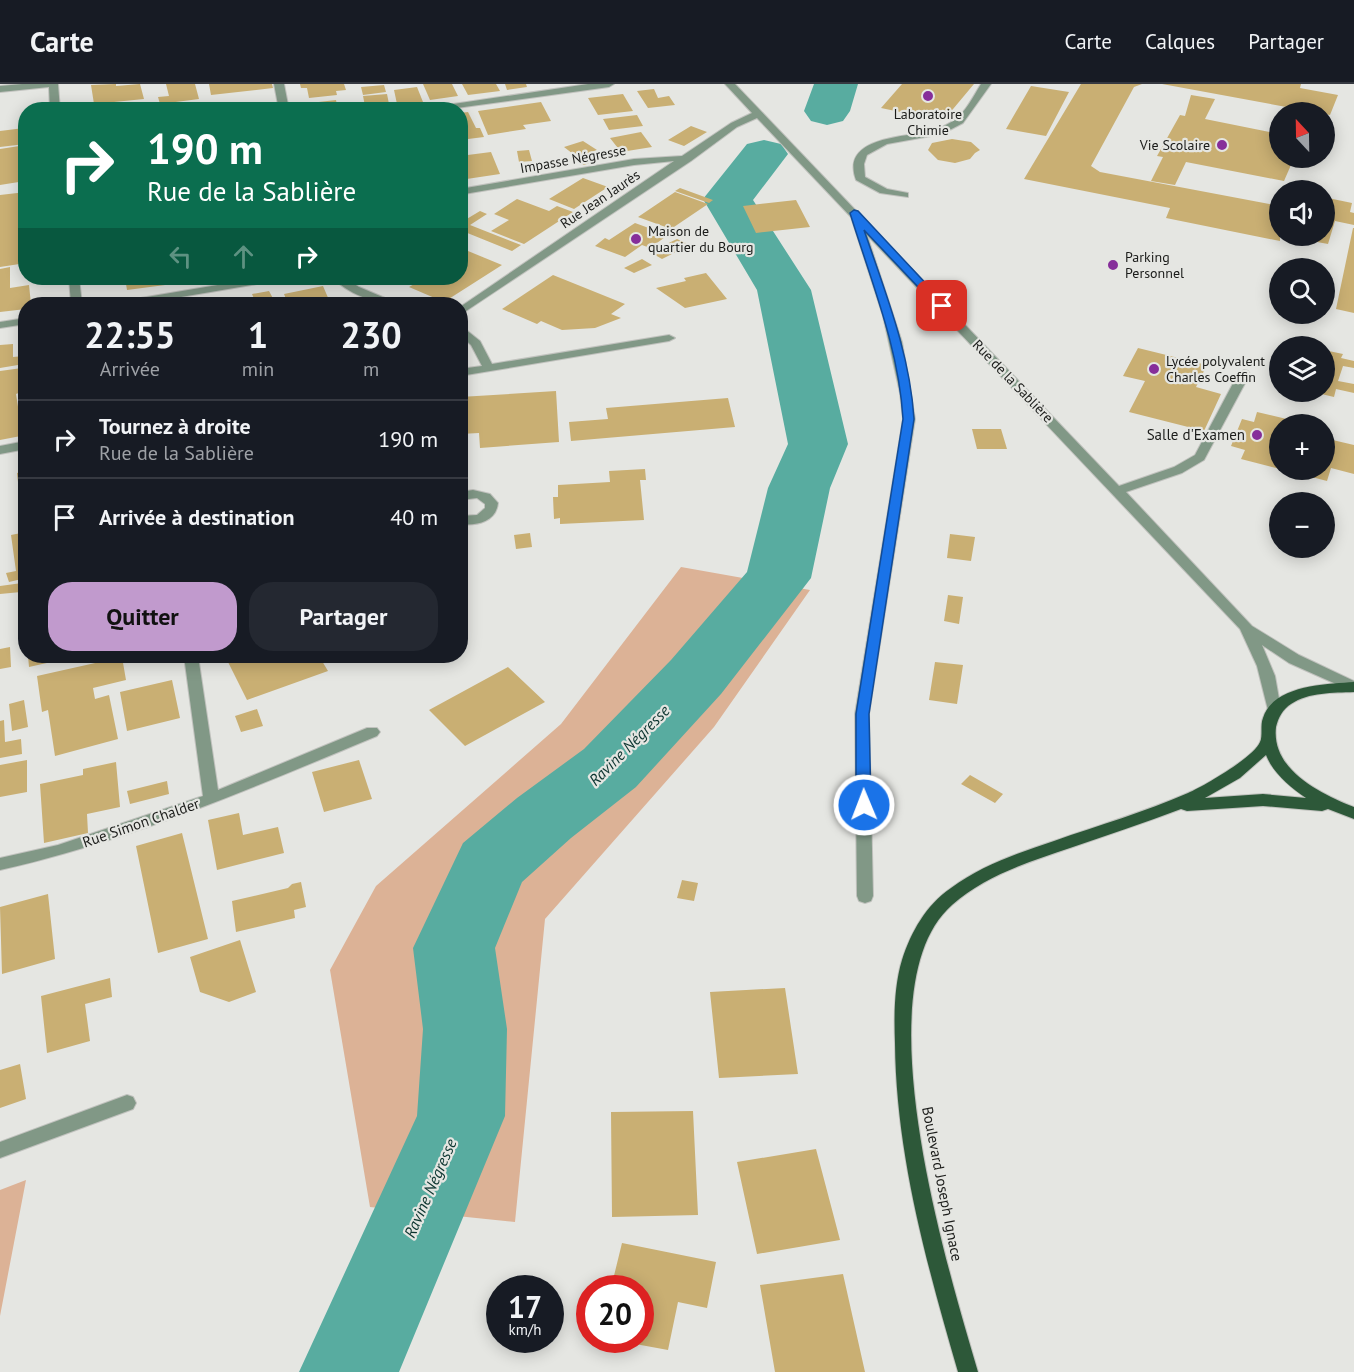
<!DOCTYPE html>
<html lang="fr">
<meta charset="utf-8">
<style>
body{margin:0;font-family:"PT Sans",sans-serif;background:#242831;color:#f1f3f6;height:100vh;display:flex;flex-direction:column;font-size:22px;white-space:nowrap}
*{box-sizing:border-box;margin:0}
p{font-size:20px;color:#9ea1a6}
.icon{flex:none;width:33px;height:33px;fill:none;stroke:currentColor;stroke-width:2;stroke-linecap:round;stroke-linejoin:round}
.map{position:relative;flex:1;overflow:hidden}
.sheet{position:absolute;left:18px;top:213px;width:450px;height:366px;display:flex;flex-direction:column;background:#171b24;border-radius:24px;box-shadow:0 3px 15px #0003}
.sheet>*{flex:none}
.top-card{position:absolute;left:18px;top:18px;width:450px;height:183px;border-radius:24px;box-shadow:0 3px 15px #0003;background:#0b6e4f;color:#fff;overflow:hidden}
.needle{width:39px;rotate:338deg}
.buttons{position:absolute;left:1269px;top:18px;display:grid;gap:12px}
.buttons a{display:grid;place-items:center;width:66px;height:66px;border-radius:50%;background:#171b24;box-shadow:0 3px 15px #0003;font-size:30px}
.speed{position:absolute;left:486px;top:1191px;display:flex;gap:12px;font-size:30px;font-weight:700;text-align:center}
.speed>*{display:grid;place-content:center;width:78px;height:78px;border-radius:50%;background:#171b24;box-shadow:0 3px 15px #0003;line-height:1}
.speed small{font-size:15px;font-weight:400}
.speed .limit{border:9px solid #d22;background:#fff;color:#111}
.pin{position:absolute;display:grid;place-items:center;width:51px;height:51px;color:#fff;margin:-26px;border-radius:12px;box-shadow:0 3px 9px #0006}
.me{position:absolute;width:66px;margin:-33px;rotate:359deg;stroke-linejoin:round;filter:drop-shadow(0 0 4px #0008)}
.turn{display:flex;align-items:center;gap:21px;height:126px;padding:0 30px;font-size:27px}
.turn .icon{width:78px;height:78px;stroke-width:2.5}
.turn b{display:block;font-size:42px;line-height:51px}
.lanes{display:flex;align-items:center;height:57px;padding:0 30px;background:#0003;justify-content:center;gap:30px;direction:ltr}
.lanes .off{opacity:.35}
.eta{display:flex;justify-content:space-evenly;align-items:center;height:102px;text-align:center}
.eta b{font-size:36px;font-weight:800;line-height:42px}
.action{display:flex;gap:12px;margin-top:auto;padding:12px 30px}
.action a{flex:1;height:69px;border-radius:24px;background:#c19acd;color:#111;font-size:24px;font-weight:800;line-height:69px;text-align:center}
.action a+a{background:#242831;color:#f1f3f6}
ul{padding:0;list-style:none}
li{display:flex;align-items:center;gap:18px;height:78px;padding:0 30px;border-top:2px solid #363941}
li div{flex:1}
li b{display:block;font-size:22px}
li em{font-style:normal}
header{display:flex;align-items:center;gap:36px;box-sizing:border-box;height:84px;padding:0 30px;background:#171b24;border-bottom:2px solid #363941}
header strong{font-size:28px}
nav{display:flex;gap:33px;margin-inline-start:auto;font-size:21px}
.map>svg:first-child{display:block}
.green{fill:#dcb296}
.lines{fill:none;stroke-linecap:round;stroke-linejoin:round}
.river{fill:#58aca0;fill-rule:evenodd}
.building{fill:#c9af73}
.minor-casing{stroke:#c1c2be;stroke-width:2}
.major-casing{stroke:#c1c2be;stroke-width:2}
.minor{fill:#819886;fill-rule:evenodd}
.major{fill:#2d5839;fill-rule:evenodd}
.route{fill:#1a73e8;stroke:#114b97;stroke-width:1.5}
.poi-dot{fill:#862e9a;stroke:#e5e6e2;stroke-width:2}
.labels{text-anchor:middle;stroke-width:4.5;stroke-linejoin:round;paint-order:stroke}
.far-poi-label{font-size:14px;fill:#1b1c1a;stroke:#e5e6e2;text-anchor:start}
.far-street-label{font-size:14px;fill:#1b1c1a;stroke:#e5e6e2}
.poi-label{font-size:15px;fill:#1b1c1a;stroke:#e5e6e2;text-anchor:end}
.street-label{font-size:15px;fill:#1b1c1a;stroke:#e5e6e2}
.water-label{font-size:16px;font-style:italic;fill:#0b342f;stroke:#e5e6e2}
</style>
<header>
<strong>Carte</strong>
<nav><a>Carte</a><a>Calques</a><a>Partager</a></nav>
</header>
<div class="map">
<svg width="1354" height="1288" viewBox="0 0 1354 1288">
<rect width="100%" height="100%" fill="#e5e6e2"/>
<!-- green -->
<path class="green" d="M681,483L810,506L714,643L545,835L515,1138L370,1123L330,886L376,802L561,640Z
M26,1096L0,1232V1106Z"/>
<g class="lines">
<!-- river -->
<path class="river" d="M814,0H858L850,27L843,37L827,41L811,37L804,27Z
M764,56L781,60L788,70L753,116L811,206L848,360L830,404L811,494L721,610L636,703L571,754L522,798L495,864L507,945L505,1032L399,1288H299L417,1032L423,945L413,864L463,759L517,714L584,665L671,576L747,488L768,404L788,360L757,206L703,115L747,60Z"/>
</g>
<!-- building -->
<path class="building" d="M116,0V2L140,0L144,15L94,20L91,1Z
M166,0H195L199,15L160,20L158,13L169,12Z
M209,0H272L273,4L211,11Z
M300,0H344L346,6L336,7L337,11L309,14L307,4H301Z
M423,0H452L458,12L430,16Z
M462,0H496L500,7L468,11Z
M505,0H526L527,3L507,6Z
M902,0H974L943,37L881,24Z
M1081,0H1142L1134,3L1091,82L1100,88L1280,122V157L1166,134L1170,124L1024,95Z
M1162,0H1301L1300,4L1338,11L1330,31Z
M384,1L386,8L363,11L361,3Z
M1031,2L1069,8L1046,52L1006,45Z
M417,3L423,18L397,20L394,6Z
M654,5L658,14L669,12L675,21L648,24L637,7Z
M387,10L389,20L365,22L363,12Z
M623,10L633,27L598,31L588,14Z
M1191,11L1215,15L1205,35L1280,50V74H1294L1284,97L1186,78L1175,101L1151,97L1163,73L1157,72L1180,31L1185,32Z
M336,16L337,21L328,22L329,26H312L310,19Z
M541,18L551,37L523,41L526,45L488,51L478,27Z
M468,28L476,44H480L484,53L460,56V29Z
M637,31L643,42L609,46L603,35Z
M691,42L707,48L684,62L668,56Z
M24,44L25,60L0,63V47Z
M641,48L652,63L621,68L610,54Z
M952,55L971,58L980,66L975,69L970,75L955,79L938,76L928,66L932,59Z
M583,57L597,66L577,73L564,63Z
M26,61L25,97L0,101V65Z
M529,66L532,77L519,78L517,67Z
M491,68L500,90L460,96V72Z
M588,72L595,77L584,81L576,76Z
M583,94L608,103L574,125L549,115Z
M680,104L713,116L709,119L675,107Z
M26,108V179L0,183V111Z
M675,108L708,120L671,145L638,133Z
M1328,114L1352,119L1350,128L1354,129V141L1335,137L1328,160L1290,153L1324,152V128Z
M517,115L549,127L557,122L573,128L524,160L491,147L509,136L494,130Z
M796,116L810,143L756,149L743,122Z
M480,127L487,130L470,141L521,161L512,167L460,146V139Z
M635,139L668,151L650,164L642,161L625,173L595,162L605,154L609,156Z
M1353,144H1354V229L1336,225Z
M677,155L690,161L662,175L650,168Z
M468,167L502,181L444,218L409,203L425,194H460V171Z
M642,175L652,181L634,189L624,184Z
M10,183V204L29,201L31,220H26V225L0,228V185Z
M706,189L727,215L685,224L656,204L686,197L684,194Z
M553,191L625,220L611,230L621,234L595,244L562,246L541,237L537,240L502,225Z
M125,194H211V195L127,206Z
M323,202L329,216L304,220H288L284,210Z
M269,207L276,220H241L255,217L252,210Z
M347,213L351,220H318V219Z
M13,260V273L24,272V280L0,284V261Z
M1138,264L1207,281L1196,303L1221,310L1204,347L1129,328L1145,297L1123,292Z
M1324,266L1343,270L1341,274L1354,277V284L1343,282L1338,297L1354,300V309L1336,305L1334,313L1313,308H1324Z
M22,284L21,308L16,310L19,329L26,328V351L0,356V287Z
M556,307L559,358L480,364L479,349L460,350V313Z
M728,314L735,343L571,357L569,338L608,335L606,324Z
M1257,328L1299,338L1298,340H1280V385L1241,375L1245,366L1231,362L1242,335L1254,338Z
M972,345H1001L1007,365H977Z
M1324,354L1354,361V390L1331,384L1327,397L1285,386H1324Z
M645,385L646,396H640L644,436L560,440V434L554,435L553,413H558V401L610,398L609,387Z
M26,387V415L20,416L17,389Z
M26,448V494L9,498L6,489L16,487L11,451Z
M530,449L532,463L516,465L514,451Z
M950,450L975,453L971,477L947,474Z
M22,499L21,508L0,510V502Z
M948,511L963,513L959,540L944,537Z
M10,563L11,583L0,585V565Z
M28,572H78L29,583Z
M225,572H319L328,587L247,616Z
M122,573L126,596L93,604L95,615L109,611L118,655L55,672L48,626L42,628L37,592Z
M935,578L963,581L957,620L929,616Z
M508,583L545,618L465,662L429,626Z
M172,596L180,634L127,647L120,608Z
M24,616L28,643L12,647L9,620Z
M257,625L263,642L241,648L235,632Z
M4,636L5,658L21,655L22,670L0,674V637Z
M27,676V708L0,713V681Z
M359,676L372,715L324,728L312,688Z
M116,678L120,723L87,730L88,749L44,759L40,700L83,691V685Z
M970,691L1003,710L995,719L961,700Z
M167,697L169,710L130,720L127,707Z
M239,729L243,751L278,743L284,769L217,786L208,736Z
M182,749L208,855L158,869L136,762Z
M682,796L698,799L694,817L677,814Z
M301,798L306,823L294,826L295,834L236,848L232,817L288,804L292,800Z
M48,810L55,875L2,890L0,823Z
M240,856L256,908L229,918L200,908L190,873Z
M110,894L112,913L85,920L90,957L47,969L41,912Z
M785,904L798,990L719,994L710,908Z
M20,980L26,1015L0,1024V986Z
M693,1027L698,1131L612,1133L611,1028Z
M816,1065L840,1156L757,1170L737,1078Z
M622,1159L716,1178L707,1224L678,1218L668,1266L619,1257L640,1256V1204H611Z
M843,1190L865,1288H775L760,1201Z"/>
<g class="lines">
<!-- minor casing -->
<g class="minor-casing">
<path id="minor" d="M22,0H58L60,26H50L49,3L0,8V2Z
M274,0H284L289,26H279Z
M588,0H614L609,3L442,26H413Z
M725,0H735L1119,402L1174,383L1195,371L1238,290L1244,286L1248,287L1250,290L1204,376L1182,389L1126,408L1252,542L1299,571L1354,597V608L1289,579L1262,561L1275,592L1281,626L1274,631L1269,630L1257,582L1240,545L867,151L902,258L915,335L869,630L873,812L871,817L865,819L859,817L857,812L855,630L903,335L900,309L883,232L851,133L757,34L737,43L691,77L460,231V223L674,77L634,81L464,110L460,109V105L634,75L682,72L731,39L752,29Z
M981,0H991L963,39L942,50L887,60L867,71L864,80L865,93L887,105L908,109V113L880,109L856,96C839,50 912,54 937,45C942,43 948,40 953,37C965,30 974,11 981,0Z
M69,194H79L82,220H71Z
M259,194H280L275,197L140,220H117L123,217Z
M333,194H345L359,203L399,220C378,222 347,209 333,194Z
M26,234V240L0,244V238Z
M460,241L480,257L492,280L669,251L675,254L669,257L460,292V285L482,282L471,261L460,251Z
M26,357V365L0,370V362Z
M473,406L490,410L498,419C496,438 477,442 460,440V432L477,431L485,424V420L477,414L460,416V408Z
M184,572H198L218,706L367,644H377L380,648L377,652C254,703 131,757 0,786V774L58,761L203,712Z
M127,1011L133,1013L136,1019L133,1025L0,1074V1058Z"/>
</g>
<!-- major casing -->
<g class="major-casing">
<path id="major" d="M1354,598V608C1333,609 1309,608 1291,620C1283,625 1278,634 1276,643C1271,686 1321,710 1354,723V735L1328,725L1322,727L1263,722L1187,727L1181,725C1144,739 1107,751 1070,764C1029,778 986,791 952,821C860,902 948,1185 978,1288H958C927,1181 896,1071 895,959C894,933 894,902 902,876C911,848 926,821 951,804C982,781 1018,769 1054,757C1099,741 1145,728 1188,709C1204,702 1254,673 1260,658C1263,652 1260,641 1263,634C1273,601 1326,600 1354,598ZM1266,671C1273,689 1290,703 1306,714L1263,710L1205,714L1240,694Z"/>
</g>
<!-- minor -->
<use href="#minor" class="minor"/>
<!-- major -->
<use href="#major" class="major"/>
</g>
<!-- route -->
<path class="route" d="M854,126L858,127L947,222L939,225L864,146C885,208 910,269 914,335L869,630L871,721L864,726L856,721V630L903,335C899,264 871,197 850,129Z"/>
<!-- markers -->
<g class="poi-dot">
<circle cx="928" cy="12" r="6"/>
<circle cx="1222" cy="61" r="6"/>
<circle cx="636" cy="155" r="6"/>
<circle cx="1113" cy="181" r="6"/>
<circle cx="1154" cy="285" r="6"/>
<circle cx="1257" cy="351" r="6"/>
</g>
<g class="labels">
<!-- far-poi labels -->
<g class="far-poi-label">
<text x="928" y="35" text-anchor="middle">Laboratoire<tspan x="928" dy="16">Chimie</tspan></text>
<text x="1210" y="66" text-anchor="end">Vie Scolaire</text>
<text x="648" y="152">Maison de<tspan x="648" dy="16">quartier du Bourg</tspan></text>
<text x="1125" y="178">Parking<tspan x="1125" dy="16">Personnel</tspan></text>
<text x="1166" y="282">Lycée polyvalent<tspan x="1166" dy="16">Charles Coeffin</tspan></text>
</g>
<!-- far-street labels -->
<g class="far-street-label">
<text transform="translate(573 75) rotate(-10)" y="5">Impasse Négresse</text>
<text transform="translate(600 115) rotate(-34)" y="5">Rue Jean Jaurès</text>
<text transform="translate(1013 297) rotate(46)" y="5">Rue de la Sablière</text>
</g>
<!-- poi labels -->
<g class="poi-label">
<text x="1245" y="356">Salle d'Examen</text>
</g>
<!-- street labels -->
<g class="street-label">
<text transform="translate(141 739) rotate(-19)" y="5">Rue Simon Chalder</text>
<text transform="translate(942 1100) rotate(79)" y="5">Boulevard Joseph Ignace</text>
</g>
<!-- water labels -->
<g class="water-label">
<text transform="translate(629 661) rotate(-45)" y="6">Ravine Négresse</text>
<text transform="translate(430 1104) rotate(-66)" y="6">Ravine Négresse</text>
</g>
</g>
</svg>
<div class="buttons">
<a><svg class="needle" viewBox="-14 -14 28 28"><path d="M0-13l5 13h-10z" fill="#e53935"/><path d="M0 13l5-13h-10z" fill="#9ea1a6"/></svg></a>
<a><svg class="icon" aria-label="sound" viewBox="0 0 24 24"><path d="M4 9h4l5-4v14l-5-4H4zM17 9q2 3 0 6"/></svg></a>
<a><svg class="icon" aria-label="search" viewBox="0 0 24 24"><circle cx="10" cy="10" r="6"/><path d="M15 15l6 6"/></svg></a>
<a><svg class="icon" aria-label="layers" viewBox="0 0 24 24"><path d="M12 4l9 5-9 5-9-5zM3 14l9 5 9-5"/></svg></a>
<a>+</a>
<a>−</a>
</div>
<div class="speed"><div>17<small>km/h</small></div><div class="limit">20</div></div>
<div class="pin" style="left:942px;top:222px;background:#d93025"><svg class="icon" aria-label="arrive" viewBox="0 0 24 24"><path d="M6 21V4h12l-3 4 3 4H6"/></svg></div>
<svg class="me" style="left:864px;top:721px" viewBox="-20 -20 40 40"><circle r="17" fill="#1a73e8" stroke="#fff" stroke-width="3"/><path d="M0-11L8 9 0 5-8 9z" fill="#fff"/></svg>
<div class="top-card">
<div class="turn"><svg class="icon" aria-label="right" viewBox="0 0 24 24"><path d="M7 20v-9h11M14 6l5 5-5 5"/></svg><div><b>190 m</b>Rue de la Sablière</div></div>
<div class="lanes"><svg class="icon off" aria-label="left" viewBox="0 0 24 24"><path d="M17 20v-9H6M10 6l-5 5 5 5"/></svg><svg class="icon off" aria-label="ahead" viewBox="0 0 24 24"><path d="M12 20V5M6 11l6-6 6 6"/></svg><svg class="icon" aria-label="right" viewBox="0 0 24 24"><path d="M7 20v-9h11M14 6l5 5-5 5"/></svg></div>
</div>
<section class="sheet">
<div class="eta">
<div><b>22:55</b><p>Arrivée</p></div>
<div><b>1</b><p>min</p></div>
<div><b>230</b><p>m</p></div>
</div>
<ul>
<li><svg class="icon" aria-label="right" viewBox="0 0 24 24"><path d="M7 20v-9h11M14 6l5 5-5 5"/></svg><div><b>Tournez à droite</b><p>Rue de la Sablière</p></div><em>190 m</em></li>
<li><svg class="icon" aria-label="arrive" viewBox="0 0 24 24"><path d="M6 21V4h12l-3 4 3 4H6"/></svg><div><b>Arrivée à destination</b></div><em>40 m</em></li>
</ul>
<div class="action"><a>Quitter</a><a>Partager</a></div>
</section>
</div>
